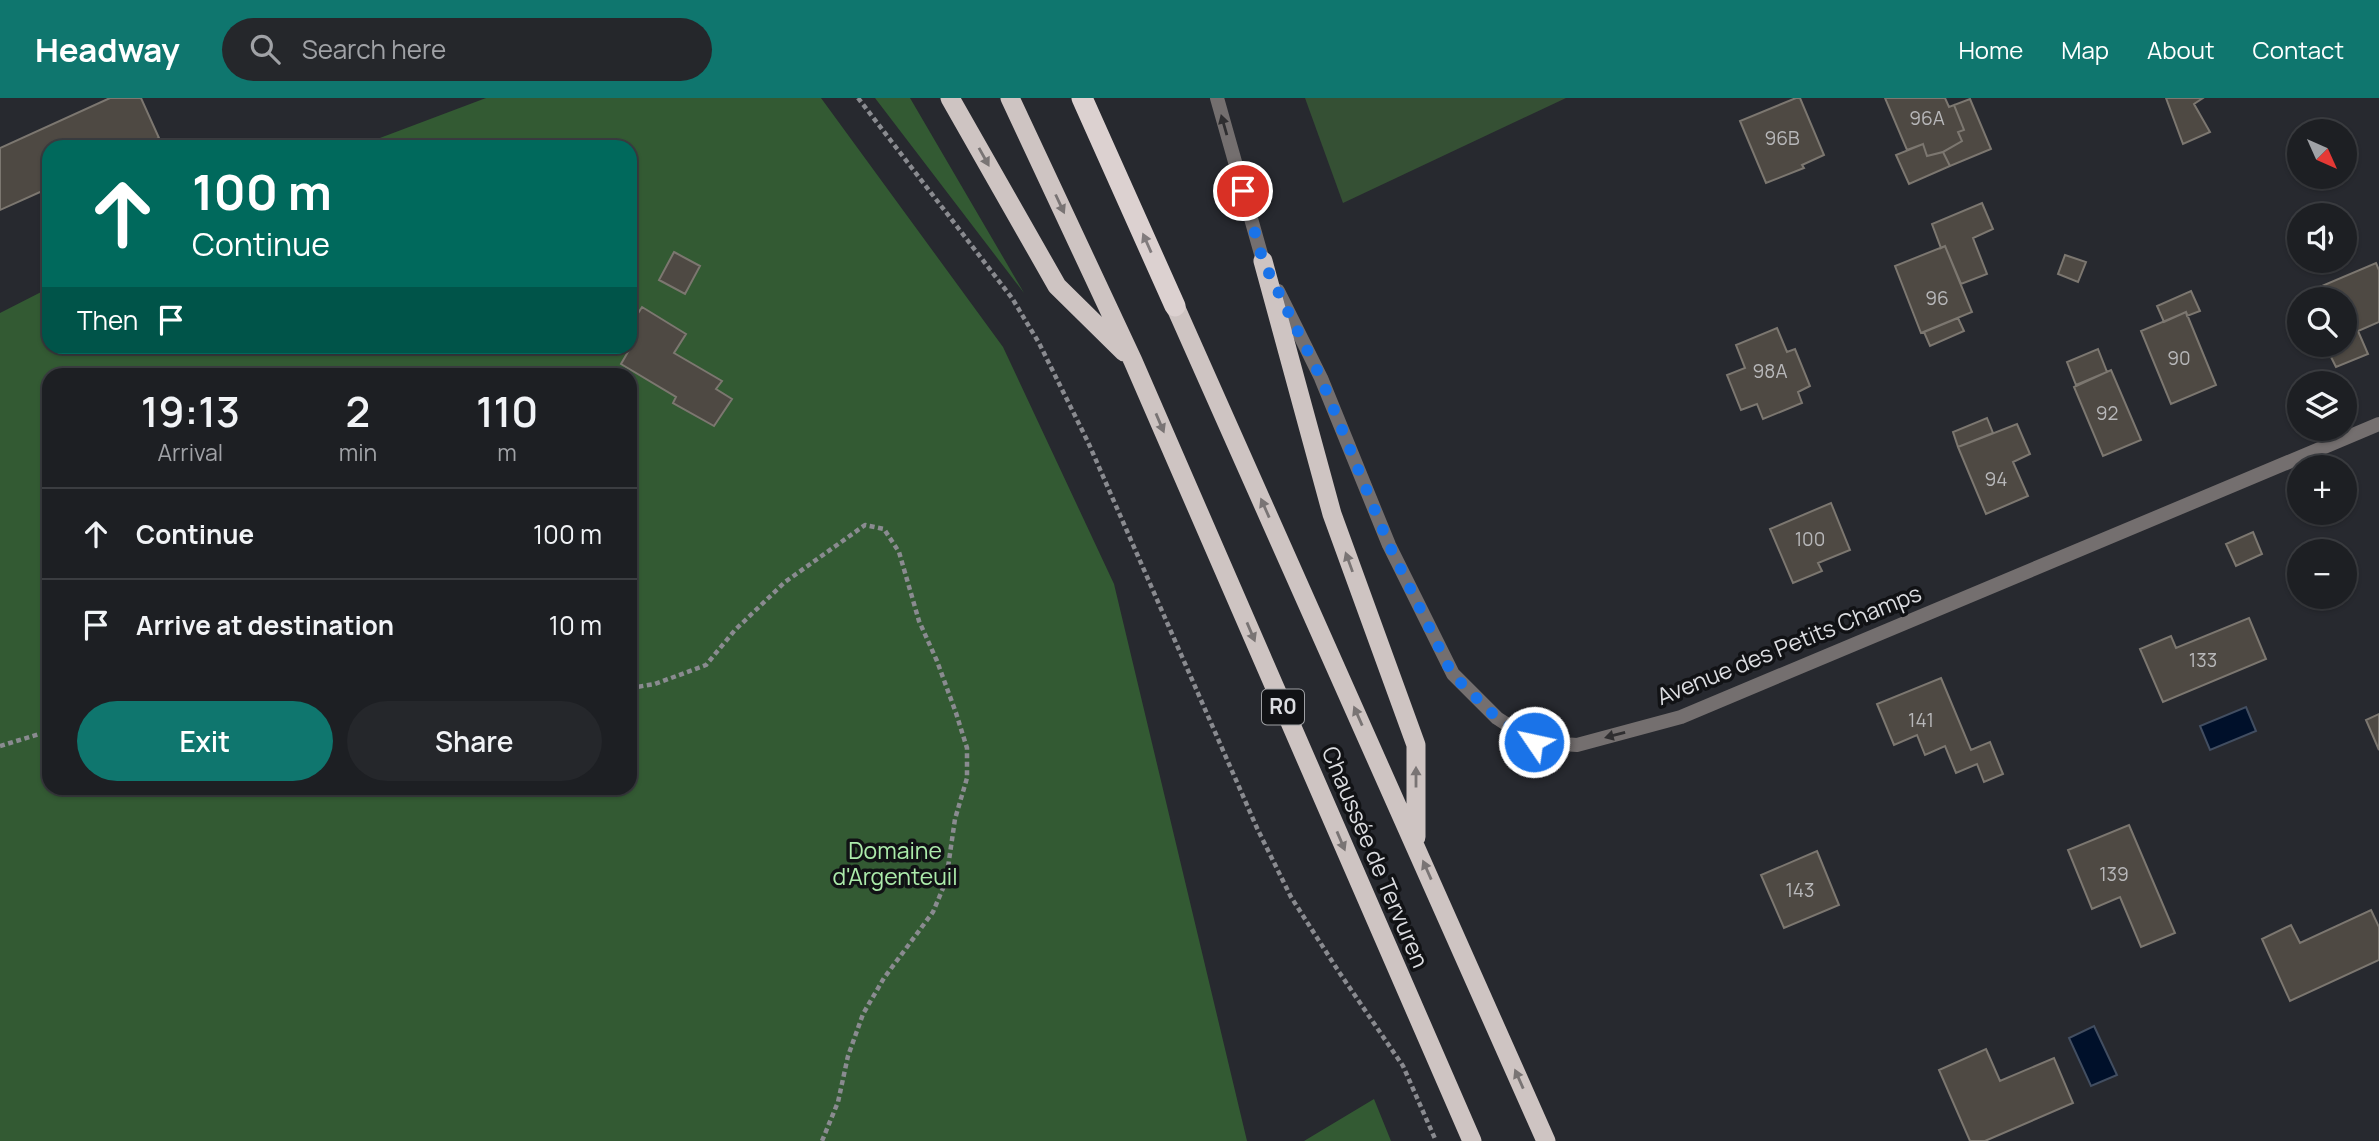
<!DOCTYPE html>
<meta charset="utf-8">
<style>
body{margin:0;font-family:Manrope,sans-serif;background:#25272b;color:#f1f3f6;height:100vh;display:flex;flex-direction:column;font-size:26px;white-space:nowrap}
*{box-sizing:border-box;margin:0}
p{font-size:23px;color:#a0a2a6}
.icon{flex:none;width:38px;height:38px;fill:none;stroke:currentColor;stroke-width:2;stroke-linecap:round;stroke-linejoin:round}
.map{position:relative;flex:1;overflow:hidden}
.drawer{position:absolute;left:42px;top:270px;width:595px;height:427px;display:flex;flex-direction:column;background:#1d1f23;border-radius:21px;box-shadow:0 2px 5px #0004,0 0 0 2px #3b3d41}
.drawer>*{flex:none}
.banner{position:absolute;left:42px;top:42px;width:595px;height:214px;border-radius:21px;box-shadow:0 2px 5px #0004,0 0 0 2px #3b3d41;background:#00695c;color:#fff;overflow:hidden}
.needle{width:46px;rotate:135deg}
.fabs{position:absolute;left:2287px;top:21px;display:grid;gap:14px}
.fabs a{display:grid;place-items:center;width:70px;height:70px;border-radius:50%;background:#1d1f23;box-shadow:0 2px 5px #0004,0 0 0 2px #3b3d41;font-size:35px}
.pin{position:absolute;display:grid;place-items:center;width:60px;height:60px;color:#fff;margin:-30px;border:4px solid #fff;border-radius:50%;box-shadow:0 2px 7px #0007}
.me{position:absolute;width:77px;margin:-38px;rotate:304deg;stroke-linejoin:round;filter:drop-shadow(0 0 5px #0008)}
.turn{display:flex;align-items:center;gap:24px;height:147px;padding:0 35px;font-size:32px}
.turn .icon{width:91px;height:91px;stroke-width:2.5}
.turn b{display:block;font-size:49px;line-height:60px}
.then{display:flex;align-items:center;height:66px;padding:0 35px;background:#0003;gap:14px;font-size:26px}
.eta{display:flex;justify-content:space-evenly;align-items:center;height:119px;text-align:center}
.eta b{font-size:42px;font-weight:600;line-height:49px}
.button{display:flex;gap:14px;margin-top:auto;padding:14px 35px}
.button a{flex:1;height:80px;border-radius:42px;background:#0f766e;color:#fff;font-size:28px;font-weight:600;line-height:80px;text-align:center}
.button a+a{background:#25272b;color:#f1f3f6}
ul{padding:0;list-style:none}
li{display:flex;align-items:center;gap:21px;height:91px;padding:0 35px;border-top:2px solid #3b3d41}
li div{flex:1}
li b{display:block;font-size:26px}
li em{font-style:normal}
header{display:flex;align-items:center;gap:42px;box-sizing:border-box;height:98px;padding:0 35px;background:#0f766e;color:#fff}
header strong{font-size:33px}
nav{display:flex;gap:38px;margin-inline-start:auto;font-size:24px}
.search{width:490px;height:63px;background:#25272b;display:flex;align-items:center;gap:18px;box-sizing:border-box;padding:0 24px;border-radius:38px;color:#a0a2a6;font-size:26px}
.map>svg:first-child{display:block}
.green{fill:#355034}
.forest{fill:#335a33;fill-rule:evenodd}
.water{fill:#00102a;stroke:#424e61;stroke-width:2}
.building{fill:#4e4943;stroke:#7c7770;stroke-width:2}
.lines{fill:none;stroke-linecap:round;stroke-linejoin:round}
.path{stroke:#8a8b90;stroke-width:4.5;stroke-dasharray:5 3.5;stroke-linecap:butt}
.minor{stroke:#746f6f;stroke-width:14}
.tertiary{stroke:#746f6f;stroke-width:14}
.trunk{stroke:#cec4c2;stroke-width:19}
.motorway{stroke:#dcd1d0;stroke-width:21}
.oneway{fill:#2f2e30}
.oneway2{fill:#797474}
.oneway3{fill:#817b7c}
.route{stroke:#1a73e8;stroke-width:12;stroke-dasharray:0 21.6}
.labels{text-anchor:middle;stroke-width:7;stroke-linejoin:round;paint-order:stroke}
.number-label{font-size:19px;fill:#b8b8ba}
.shield{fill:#111215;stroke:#9fa0a4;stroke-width:2}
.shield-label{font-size:21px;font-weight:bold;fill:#dcdde1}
.street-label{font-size:23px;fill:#dcdde1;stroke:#111215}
.park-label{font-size:23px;fill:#acebab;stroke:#111215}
</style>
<header>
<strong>Headway</strong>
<div class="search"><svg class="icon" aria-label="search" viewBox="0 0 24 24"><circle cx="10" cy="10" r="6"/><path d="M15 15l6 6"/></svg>Search here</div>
<nav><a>Home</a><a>Map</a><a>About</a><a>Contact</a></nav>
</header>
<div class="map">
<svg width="2379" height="1043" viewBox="0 0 2379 1043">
<rect width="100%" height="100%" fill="#27292f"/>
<!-- green -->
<path class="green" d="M1305,0H1566L1343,105Z"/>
<!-- forest -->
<path class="forest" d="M486,0H821L1003,249L1114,486L1247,1043H0V215L49,190V248H630V49H356ZM49,276H630V690H49Z
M875,0H910L1024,195Z
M1374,1001L1391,1043H1304Z"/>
<!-- water -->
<path class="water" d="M2246,609L2256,633L2210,652L2200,628Z
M2094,928L2117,977L2091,988L2069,940Z"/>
<!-- building -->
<path class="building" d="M110,0H141L159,40L139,49H49V90L0,112V50Z
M1796,0H1800L1824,57L1802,67L1804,70L1766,85L1740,23Z
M1885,0H1945L1949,9L1954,7L1964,32L1958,34L1962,43L1943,54L1927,58L1923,46L1907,52Z
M2166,0H2203L2194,6L2210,34L2183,46Z
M1970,1L1991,51L1950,68L1943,54L1962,43L1958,34L1964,32L1954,7Z
M1923,46L1927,58L1943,54L1950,68L1909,86L1896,57Z
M1982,105L1993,131L1973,140L1987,176L1961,186L1945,148L1941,150L1932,126Z
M1945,148L1972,214L1921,235L1895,168Z
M674,154L700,168L685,196L659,182Z
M2065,157L2086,164L2078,184L2058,176Z
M2376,165L2379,172V224L2358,233L2368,256L2336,269L2325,247H2345V201H2305L2303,196Z
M2191,193L2200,213L2187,218L2186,214L2164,224L2157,208Z
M642,209L686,236L674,255L722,283L716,291L732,301L714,328L673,305L676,299L621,266L632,247L630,246V228Z
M2186,214L2216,287L2171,306L2141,233Z
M1958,220L1964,233L1930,248L1924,234Z
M1777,230L1787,254L1795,251L1810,288L1798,294L1802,305L1763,321L1757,306L1741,312L1727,277L1745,270L1736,247Z
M2098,251L2107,274L2076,287L2067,264Z
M2111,272L2141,342L2103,358L2074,289Z
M1987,320L1993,335L1958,349L1953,334Z
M2017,326L2030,356L2013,364L2028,398L1986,416L1958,349Z
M1831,405L1850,452L1818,465L1822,473L1793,485L1770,431Z
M2253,434L2262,456L2236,468L2226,446Z
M2307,499H2330V505L2308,507Z
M2249,520L2266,561L2163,604L2140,551L2171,538L2176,550Z
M1941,580L1971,652L1990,644L2003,676L1984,684L1977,666L1956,675L1945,648L1925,657L1917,637L1894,647L1877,606Z
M2379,616V652L2366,622Z
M2129,727L2175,835L2141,849L2120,799L2092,811L2068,752Z
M1817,753L1839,807L1784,830L1761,777Z
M2371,812L2379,829V862L2290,903L2262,841L2291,827L2300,845Z
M1986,951L2000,983L2054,960L2073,1005L1985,1043H1970L1939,972Z"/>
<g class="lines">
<!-- path -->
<path class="path" d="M858,0L1012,200L1039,245L1088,344L1257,730L1291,799L1339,874L1403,968L1436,1043
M630,590L655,586L706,567L735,532L785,484L865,427L884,431L899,454L919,523L937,563L956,615L967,650V680L955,721L946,783L933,814L884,880L863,916L848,958L838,1004L822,1043
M0,648L49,633"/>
<!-- minor -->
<path class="minor" d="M1278,193L1321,280L1389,447L1453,576L1497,620L1534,644L1577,647L1681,619L2379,326"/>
<!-- tertiary -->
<path class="tertiary" d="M1217,0L1263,163"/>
<!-- trunk -->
<path class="trunk" d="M950,0L1057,188L1124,254
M1010,0L1133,263L1472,1043
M1263,163L1332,416L1416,647V739
M1175,208L1546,1043"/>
<!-- motorway -->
<path class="motorway" d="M1082,0L1175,208"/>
</g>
<!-- one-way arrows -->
<defs><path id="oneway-solid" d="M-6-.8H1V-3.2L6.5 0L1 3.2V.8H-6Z" transform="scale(1.75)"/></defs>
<g class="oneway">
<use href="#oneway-solid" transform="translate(1224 27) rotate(-106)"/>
<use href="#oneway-solid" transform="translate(1615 637) rotate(165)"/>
</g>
<g class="oneway2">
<use href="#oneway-solid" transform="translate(984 59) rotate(61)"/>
<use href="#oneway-solid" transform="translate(1060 106) rotate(65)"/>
<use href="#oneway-solid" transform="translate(1160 325) rotate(67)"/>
<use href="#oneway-solid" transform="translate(1265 410) rotate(-114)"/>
<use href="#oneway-solid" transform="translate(1349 464) rotate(-110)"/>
<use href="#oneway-solid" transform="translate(1251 534) rotate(67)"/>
<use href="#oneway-solid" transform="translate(1358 618) rotate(-114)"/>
<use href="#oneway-solid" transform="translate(1416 679) rotate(-90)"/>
<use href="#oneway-solid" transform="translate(1341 743) rotate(67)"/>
<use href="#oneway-solid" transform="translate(1427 772) rotate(-114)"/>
<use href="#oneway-solid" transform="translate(1519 981) rotate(-114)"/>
</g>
<use class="oneway3" href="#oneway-solid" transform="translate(1147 145) rotate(-114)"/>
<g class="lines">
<!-- route -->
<path class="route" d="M1243,93L1263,163L1321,280L1389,447L1452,576L1497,620L1534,644"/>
</g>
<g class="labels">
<!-- number labels -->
<g class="number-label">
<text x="1927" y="27">96A</text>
<text x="1782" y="47">96B</text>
<text x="1937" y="207">96</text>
<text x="2179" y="267">90</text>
<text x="1770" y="280">98A</text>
<text x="2107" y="322">92</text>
<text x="1996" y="388">94</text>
<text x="1810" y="448">100</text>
<text x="2203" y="569">133</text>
<text x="1921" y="629">141</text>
<text x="2114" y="783">139</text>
<text x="1800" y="799">143</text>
</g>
<!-- shield labels -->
<rect class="shield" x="1262" y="591.5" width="42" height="35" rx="5"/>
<g class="shield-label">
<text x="1283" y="616">R0</text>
</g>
<!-- street labels -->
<g class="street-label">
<text transform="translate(1789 547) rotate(-22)" y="8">Avenue des Petits Champs</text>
<text transform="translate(1375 759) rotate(67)" y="8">Chaussée de Tervuren</text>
</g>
<!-- park labels -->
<g class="park-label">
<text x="895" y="761">Domaine<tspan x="895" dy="26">d'Argenteuil</tspan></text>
</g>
</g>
</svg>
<div class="fabs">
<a><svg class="needle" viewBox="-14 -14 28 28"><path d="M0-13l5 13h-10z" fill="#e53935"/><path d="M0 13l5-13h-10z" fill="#a0a2a6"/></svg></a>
<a><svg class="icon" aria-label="sound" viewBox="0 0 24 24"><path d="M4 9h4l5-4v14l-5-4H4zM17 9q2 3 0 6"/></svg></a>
<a><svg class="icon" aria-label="search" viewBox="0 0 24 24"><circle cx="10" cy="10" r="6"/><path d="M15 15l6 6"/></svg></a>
<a><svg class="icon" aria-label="layers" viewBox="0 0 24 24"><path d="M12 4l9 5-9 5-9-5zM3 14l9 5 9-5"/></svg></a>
<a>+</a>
<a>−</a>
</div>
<div class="pin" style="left:1243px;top:93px;background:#d93025"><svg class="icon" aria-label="arrive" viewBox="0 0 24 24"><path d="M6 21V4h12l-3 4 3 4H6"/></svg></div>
<svg class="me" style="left:1534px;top:644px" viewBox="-20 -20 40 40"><circle r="17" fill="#1a73e8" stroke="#fff" stroke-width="3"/><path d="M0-11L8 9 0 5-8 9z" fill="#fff"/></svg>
<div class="banner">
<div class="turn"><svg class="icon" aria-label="ahead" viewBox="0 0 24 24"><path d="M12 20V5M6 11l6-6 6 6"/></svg><div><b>100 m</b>Continue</div></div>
<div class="then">Then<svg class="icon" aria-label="arrive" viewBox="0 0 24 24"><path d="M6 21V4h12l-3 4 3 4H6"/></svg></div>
</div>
<section class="drawer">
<div class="eta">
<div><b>19:13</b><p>Arrival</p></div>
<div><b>2</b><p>min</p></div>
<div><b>110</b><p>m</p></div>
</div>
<ul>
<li><svg class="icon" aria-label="ahead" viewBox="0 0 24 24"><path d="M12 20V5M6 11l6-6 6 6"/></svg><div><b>Continue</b></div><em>100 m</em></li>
<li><svg class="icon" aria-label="arrive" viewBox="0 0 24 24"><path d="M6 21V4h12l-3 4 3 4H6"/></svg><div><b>Arrive at destination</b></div><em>10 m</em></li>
</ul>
<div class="button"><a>Exit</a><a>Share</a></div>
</section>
</div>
